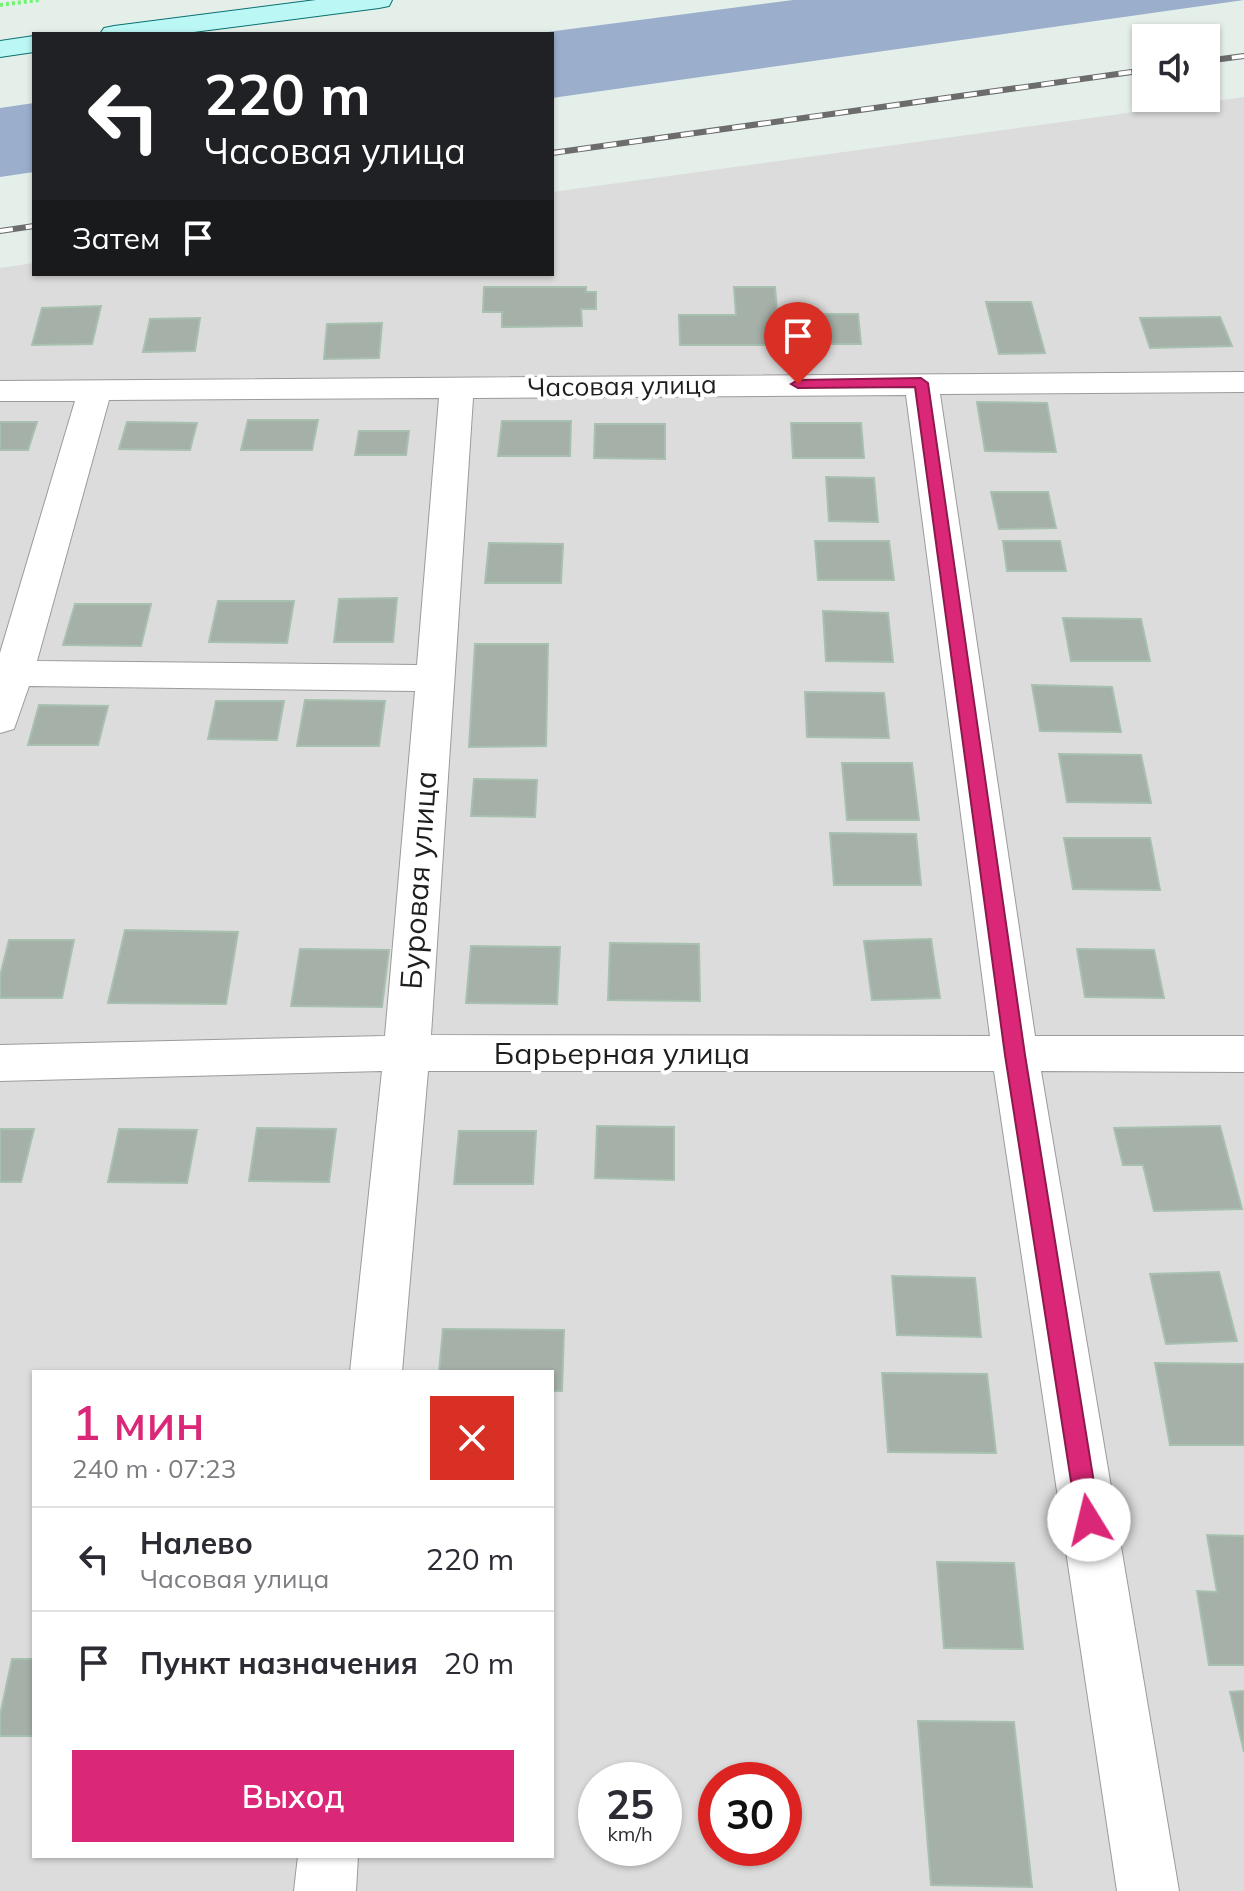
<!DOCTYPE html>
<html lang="ru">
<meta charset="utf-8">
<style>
body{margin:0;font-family:Mulish,sans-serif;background:#f2f2f3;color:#2b2b33;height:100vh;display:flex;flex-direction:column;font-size:30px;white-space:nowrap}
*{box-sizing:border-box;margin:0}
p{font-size:26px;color:#7c7c81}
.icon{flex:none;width:44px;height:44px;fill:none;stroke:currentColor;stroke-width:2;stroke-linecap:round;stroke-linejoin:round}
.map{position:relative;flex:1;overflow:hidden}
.side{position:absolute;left:32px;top:1370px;width:522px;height:488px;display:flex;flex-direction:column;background:#fff;border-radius:0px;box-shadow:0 2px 6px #0004}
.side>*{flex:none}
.top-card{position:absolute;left:32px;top:32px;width:522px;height:244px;border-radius:0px;box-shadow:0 2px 6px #0004;background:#202124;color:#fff;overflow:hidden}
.fabs{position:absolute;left:1132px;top:24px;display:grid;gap:16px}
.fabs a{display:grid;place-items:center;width:88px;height:88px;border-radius:0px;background:#fff;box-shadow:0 2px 6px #0004;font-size:40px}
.speed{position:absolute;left:578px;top:1762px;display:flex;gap:16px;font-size:40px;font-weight:700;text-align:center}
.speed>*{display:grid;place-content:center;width:104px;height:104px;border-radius:50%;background:#fff;box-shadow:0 2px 6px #0004;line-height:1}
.speed small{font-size:20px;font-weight:400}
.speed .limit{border:12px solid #d22;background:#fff;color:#111}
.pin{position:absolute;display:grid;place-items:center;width:68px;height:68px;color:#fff;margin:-82px -34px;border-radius:50% 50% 50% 0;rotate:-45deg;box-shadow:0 0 8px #0007}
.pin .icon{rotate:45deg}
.me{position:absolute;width:88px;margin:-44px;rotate:351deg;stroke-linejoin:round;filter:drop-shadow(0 0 6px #0008)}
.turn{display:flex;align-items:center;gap:28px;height:168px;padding:0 40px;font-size:36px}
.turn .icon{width:104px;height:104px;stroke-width:2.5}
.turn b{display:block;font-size:56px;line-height:68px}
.then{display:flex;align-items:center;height:76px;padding:0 40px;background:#0003;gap:16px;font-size:30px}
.round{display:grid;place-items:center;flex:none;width:84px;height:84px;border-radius:0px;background:#f2f2f3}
.head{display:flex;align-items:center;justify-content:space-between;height:136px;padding:0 40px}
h1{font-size:48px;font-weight:600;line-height:60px;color:#db2777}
.button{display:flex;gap:16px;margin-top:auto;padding:16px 40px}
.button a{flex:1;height:92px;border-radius:0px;background:#db2777;color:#fff;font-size:32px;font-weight:600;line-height:92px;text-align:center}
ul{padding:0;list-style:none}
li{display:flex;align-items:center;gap:24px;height:104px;padding:0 40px;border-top:2px solid #e1e1e2}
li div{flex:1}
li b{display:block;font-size:30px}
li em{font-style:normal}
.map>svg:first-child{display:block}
.residential{fill:#dbdcdb;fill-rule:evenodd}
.forest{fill:#9bafcd}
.building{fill:#a4b0a8;stroke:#a8c0b0;stroke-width:2}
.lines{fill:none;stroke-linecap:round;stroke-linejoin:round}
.street-casing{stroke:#9b9b9b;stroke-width:2}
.secondary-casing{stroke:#097171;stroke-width:2}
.path{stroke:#71f471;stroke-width:4;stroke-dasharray:3 3;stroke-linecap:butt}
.street{fill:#fff;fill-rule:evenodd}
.secondary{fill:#bbf7f4;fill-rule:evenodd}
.rail-casing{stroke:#6c6c6c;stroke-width:6}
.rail{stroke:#fff;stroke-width:4;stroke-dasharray:13;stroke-linecap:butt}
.route{fill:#db2777;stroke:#8e194d;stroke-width:2}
.labels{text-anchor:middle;stroke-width:8;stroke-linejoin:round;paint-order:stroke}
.far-street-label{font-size:26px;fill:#1e1e1e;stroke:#fff}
.street-label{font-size:30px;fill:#1e1e1e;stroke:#fff}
</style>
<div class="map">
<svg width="1244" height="1891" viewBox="0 0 1244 1891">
<rect width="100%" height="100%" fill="#e5efea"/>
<!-- residential -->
<path class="residential" d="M1244,97V1891H0V268L34,263V274H552V192ZM34,1372H552V1856H34ZM596,1780H664V1848H596ZM716,1780H784V1848H716Z"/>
<!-- forest -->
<path class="forest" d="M793,0H1244L552,98V34H532Z
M34,103V172L0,177V108Z"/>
<!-- building -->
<path class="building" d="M484,287H586V292H596V309H581L582,326L502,327V312H483Z
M734,287H775L780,345H680L679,315H736Z
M986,302H1031L1045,353L999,354Z
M101,306L92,344L32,345L42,308Z
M792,314H858L861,344H795Z
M1220,317L1232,346L1150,348L1140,318Z
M200,318L195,351L143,352L150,319Z
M382,323L379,358L324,359L327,324Z
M977,402L1047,403L1056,452L985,451Z
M248,420H318L312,450H241Z
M502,421H571L570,456H498Z
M0,422H37L28,450H0Z
M127,422L197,423L190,450L119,449Z
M791,423H861L864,458H793Z
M595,424H665V459L594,458Z
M359,431H409L406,455H355Z
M826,477L874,478L878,522L829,521Z
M991,492H1048L1056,528L999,529Z
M815,541H889L894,580H818Z
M1003,541H1060L1066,571H1007Z
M489,543L563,544L561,583H485Z
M397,598L393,642H334L339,599Z
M218,601H294L287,643L209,642Z
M75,604H151L141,646L63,645Z
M823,611L888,613L893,662L826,661Z
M1063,618L1141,619L1150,661H1071Z
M475,644H548L546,746L469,747Z
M1032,685L1112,687L1121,732L1040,731Z
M805,692L884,693L889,738L807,737Z
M305,700L385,701L379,746H297Z
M216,701H284L277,740L208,739Z
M39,705L108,706L98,745H28Z
M1059,754L1141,755L1151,803L1067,802Z
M842,763H912L919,820H847Z
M474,779L537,780L535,817L471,816Z
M830,833L916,834L921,885H834Z
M1064,838H1150L1160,890L1073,889Z
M125,930L238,932L226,1004L108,1003Z
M931,939L940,998L872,1000L864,941Z
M9,940H74L62,998H0V976Z
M610,943L699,944L700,1001L608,1000Z
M471,946L560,947L557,1004L466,1003Z
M300,949L389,950L382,1007L291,1006Z
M1077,949L1154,950L1164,998L1085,997Z
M597,1126L674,1127V1180L595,1178Z
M1220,1126L1242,1209L1154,1211L1143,1165H1123L1114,1128Z
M257,1128L336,1129L329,1182L249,1181Z
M0,1129H34L21,1182H0Z
M119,1129L197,1130L187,1183L108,1182Z
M459,1131H536L533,1184H454Z
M1219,1272L1237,1341L1166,1344L1150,1274Z
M892,1276L975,1278L981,1337L897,1335Z
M443,1329L564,1330L562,1391H552V1372H439Z
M1155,1363L1244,1364V1445H1170Z
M882,1373L987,1374L996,1453L888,1452Z
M1207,1535L1244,1536V1665H1209L1197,1591L1217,1592Z
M937,1562L1014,1563L1023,1649L944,1648Z
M12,1659H34V1736H0V1715Z
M1244,1691V1752L1230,1692Z
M918,1721L1014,1722L1032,1887L931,1885Z"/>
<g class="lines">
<!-- street casing -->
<g class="street-casing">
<path id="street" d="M1244,372V392L940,394L1035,1036H1244V1072L1041,1071L1179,1891H1117L994,1071H428L402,1372H350L382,1071L0,1081V1045L385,1036L415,691L29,686L14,729L0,733V653L75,401H0V381ZM906,395L990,1036L431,1035L473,398ZM439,398L417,665L37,661L109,400Z
M298,1856H358L356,1891H294Z"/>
</g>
<!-- secondary casing -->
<g class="secondary-casing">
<path id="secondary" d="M316,0H392L389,6L379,8L178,34H100L104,28L114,26Z
M34,36V52L0,57V41Z"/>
</g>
<!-- path -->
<path class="path" d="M0,5L39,0"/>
<!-- street -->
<use href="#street" class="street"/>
<!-- secondary -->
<use href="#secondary" class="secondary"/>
<!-- rail casing -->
<g class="rail-casing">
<path id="rail" d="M1206,61L1244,56
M552,153L1146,70
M0,231L34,226"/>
</g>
<!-- rail -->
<use href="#rail" class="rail"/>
</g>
<!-- route -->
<path class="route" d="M921,378L928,383L1025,1055L1100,1520L1097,1527L1089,1530L1081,1527L1077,1520L1005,1055L915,387L798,388L791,384L798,380Z"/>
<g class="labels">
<!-- far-street labels -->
<g class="far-street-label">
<text transform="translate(622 386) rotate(-1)" y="9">Часовая улица</text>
</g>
<!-- street labels -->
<g class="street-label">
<text transform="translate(419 880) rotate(-86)" y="10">Буровая улица</text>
<text x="622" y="1064">Барьерная улица</text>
</g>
</g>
</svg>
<div class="fabs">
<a><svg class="icon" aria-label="sound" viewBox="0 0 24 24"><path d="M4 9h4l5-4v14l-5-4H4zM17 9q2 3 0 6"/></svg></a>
</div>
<div class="speed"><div>25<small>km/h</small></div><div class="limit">30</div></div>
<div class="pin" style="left:798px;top:384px;background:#d93025"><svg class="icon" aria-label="arrive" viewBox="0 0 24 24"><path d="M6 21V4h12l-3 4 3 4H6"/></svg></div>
<svg class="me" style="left:1089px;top:1520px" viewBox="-20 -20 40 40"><circle r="19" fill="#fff"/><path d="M0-13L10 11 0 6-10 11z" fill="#db2777"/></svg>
<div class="top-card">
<div class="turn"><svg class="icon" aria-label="left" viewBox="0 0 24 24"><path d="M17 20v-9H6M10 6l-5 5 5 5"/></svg><div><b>220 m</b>Часовая улица</div></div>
<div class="then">Затем<svg class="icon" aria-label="arrive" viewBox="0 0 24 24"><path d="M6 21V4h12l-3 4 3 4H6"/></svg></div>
</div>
<section class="side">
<div class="head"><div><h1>1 мин</h1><p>240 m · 07:23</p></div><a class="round" style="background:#d93025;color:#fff"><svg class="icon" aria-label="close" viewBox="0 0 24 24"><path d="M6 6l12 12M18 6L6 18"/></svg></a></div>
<ul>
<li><svg class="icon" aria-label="left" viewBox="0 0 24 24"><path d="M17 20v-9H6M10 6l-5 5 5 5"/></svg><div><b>Налево</b><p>Часовая улица</p></div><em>220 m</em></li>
<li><svg class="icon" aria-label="arrive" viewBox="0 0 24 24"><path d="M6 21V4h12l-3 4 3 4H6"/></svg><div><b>Пункт назначения</b></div><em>20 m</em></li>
</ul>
<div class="button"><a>Выход</a></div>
</section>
</div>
